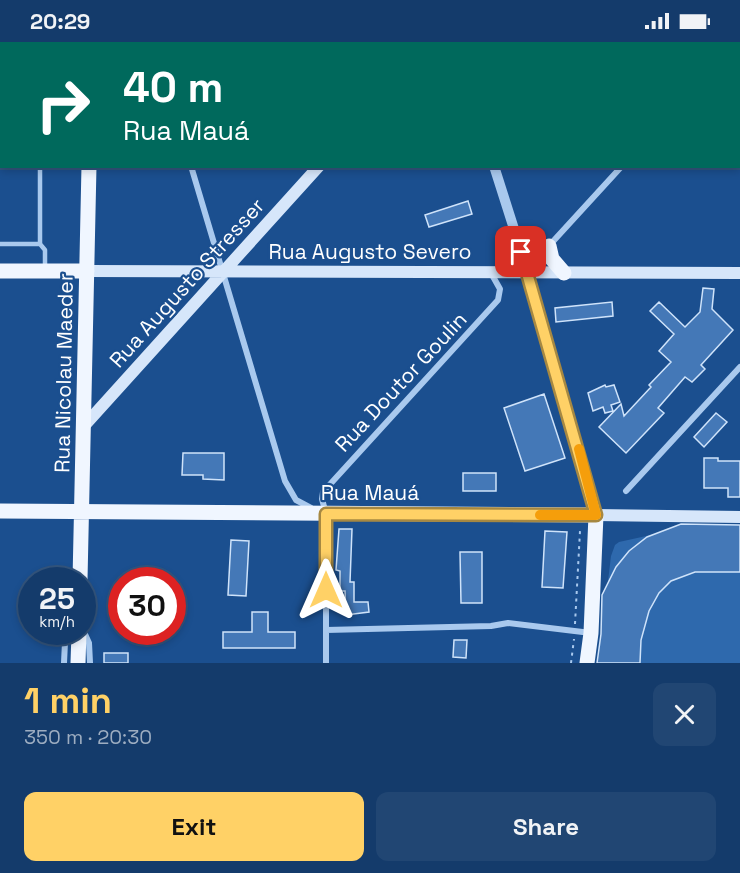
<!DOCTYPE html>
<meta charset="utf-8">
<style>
body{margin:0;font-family:"Space Grotesk",sans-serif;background:#214673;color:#f1f3f6;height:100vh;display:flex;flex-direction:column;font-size:22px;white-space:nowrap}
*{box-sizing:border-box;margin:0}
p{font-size:20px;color:#9dadc1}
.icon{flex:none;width:33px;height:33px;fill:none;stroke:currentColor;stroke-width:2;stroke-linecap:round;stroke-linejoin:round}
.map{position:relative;height:621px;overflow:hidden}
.side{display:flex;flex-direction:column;background:#143b6b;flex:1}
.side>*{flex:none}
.guide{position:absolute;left:0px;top:0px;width:741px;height:126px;box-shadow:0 3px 9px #0003,0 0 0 2px #33557e;background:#00695c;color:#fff;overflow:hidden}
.speed{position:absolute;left:18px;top:525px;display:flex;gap:12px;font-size:30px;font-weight:700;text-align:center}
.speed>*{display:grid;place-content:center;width:78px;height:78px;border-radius:50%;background:#143b6b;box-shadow:0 3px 9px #0003,0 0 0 2px #33557e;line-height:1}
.speed small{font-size:15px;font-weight:400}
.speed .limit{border:9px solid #d22;background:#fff;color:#111}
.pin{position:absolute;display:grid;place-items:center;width:51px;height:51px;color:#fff;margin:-26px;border-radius:12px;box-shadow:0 3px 9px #0006}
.me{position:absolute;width:66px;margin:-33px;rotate:0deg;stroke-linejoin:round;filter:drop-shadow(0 0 4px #0008)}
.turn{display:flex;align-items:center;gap:21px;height:126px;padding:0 24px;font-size:27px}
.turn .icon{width:78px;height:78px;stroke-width:2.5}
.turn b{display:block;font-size:42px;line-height:51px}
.round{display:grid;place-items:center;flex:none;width:63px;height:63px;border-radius:12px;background:#214673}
.overview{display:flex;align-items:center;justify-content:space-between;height:102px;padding:0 24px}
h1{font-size:36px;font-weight:800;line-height:45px;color:#ffd166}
.action{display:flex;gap:12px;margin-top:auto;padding:12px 24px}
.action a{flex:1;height:69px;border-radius:12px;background:#ffd166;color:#111;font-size:24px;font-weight:800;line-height:69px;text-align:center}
.action a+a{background:#214673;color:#f1f3f6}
.status{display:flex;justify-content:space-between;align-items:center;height:42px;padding:0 30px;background:#143b6b;direction:ltr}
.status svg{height:16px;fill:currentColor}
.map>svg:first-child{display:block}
.green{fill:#2e69ad}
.building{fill:#4478b7;stroke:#cfe3fa;stroke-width:1.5}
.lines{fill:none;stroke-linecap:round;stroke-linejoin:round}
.path{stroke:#a9c9ee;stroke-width:2;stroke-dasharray:3 4.5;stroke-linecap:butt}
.service{stroke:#a9c9ee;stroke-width:4.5}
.minor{stroke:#a9c9ee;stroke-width:6}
.tertiary{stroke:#a9c9ee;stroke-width:10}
.secondary{stroke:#d6e6fa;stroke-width:12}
.primary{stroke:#f0f6ff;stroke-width:15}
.route-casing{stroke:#a68842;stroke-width:15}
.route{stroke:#ffd166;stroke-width:10}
.slow{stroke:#f59e0b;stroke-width:10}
.labels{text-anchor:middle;stroke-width:4.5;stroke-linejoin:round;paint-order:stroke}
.street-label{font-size:21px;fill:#fff;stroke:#1b4f8f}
</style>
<div class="status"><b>20:29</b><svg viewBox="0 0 49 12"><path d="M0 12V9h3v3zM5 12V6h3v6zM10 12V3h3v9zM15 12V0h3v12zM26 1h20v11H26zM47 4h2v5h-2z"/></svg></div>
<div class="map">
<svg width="740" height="621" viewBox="0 0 740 621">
<rect width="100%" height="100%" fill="#1b4f8f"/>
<!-- green -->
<path class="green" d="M678,487L740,488V621H600L602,590L611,514L615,503L619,500Z"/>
<!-- building -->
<path class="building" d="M468,159L472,172L429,185L425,173Z
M703,246L714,247L712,267L733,288L701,323L705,327L692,340L685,335L658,366L664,371L626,411L599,385L621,362L624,374L651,345L649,343L671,320L659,309L674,292L650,269L659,260L685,285L700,270Z
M612,260L613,274L556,280L555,266Z
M605,343L606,345L614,343L620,360L611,363L613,369L605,371L603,365L593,369L588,351Z
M544,352L565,416L525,429L504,366Z
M716,371L727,380L704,405L694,395Z
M183,411H224V438L203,437V433H182Z
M704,416H718V419H740V455H728V446H704Z
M463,431H496V449H463Z
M681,482L740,483V530H695L671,539L659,551L649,569L641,598L640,621H597L601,592L602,553L616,525L629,509L647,495Z
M339,487H352L350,540H354V560H368L369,570L346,573L345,549H340V529L336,528Z
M545,489L567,490L563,546L542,545Z
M231,498L249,499L246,554L228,553Z
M460,510H482V561H461Z
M252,570H268V590H295V606H223V590H252Z
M454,598H467L466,616L453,615Z
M104,611H128V621H104Z"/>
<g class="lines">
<!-- path -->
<path class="path" d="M575,582L580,489
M571,621L574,597"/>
<!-- service -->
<path class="service" d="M40,124V202
M0,202H40L45,208V227"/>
<!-- minor -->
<path class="minor" d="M154,0V2
M735,2L737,0
M191,124L285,439L296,458L311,466
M528,230L536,218L622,124
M626,449L740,325
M326,588L491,584L508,581L591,591
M84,590L89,601L90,621
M64,621L65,600L70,590
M326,621V472L322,457L323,450L498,258L500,247L491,231"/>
<!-- tertiary -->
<path class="tertiary" d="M454,0L455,2
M463,2V0
M494,124L535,253L596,473"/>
<!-- secondary -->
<path class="secondary" d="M697,0L701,2
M430,2L431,0
M740,18V19
M87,229L740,231
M84,384L319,124
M596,473L740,475"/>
<!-- primary -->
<path class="primary" d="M92,2V0
M549,204L552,217L564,231
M0,229H87
M0,469L596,473L591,591L587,621
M80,538L89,124
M78,621L79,590"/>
</g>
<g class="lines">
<!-- route casing -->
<g class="route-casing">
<path id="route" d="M326,548V472L596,473L521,210"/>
</g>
<!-- route -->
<use href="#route" class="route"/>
<!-- slow -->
<path class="slow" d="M540,473H596L579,407"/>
</g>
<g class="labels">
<!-- street labels -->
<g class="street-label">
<text x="370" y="217">Rua Augusto Severo</text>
<text transform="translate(187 241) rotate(-48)" y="7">Rua Augusto Stresser</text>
<text transform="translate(64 331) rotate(-89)" y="7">Rua Nicolau Maeder</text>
<text transform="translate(401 340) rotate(-47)" y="7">Rua Doutor Goulin</text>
<text x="370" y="458">Rua Mauá</text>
</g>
</g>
</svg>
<div class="speed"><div>25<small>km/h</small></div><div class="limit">30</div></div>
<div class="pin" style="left:521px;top:210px;background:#d93025"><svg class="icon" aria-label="arrive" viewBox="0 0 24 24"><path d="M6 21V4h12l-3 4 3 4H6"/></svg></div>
<svg class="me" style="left:326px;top:548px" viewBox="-20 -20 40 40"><path d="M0-17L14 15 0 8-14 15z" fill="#ffd166" stroke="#fff" stroke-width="4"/></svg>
<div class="guide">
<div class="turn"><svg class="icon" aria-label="right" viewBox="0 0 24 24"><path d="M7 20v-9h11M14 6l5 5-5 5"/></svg><div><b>40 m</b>Rua Mauá</div></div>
</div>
</div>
<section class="side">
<div class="overview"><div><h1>1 min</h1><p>350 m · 20:30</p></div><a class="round"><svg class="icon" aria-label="close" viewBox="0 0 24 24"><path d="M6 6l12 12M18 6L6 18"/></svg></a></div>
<div class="action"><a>Exit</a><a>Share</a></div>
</section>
